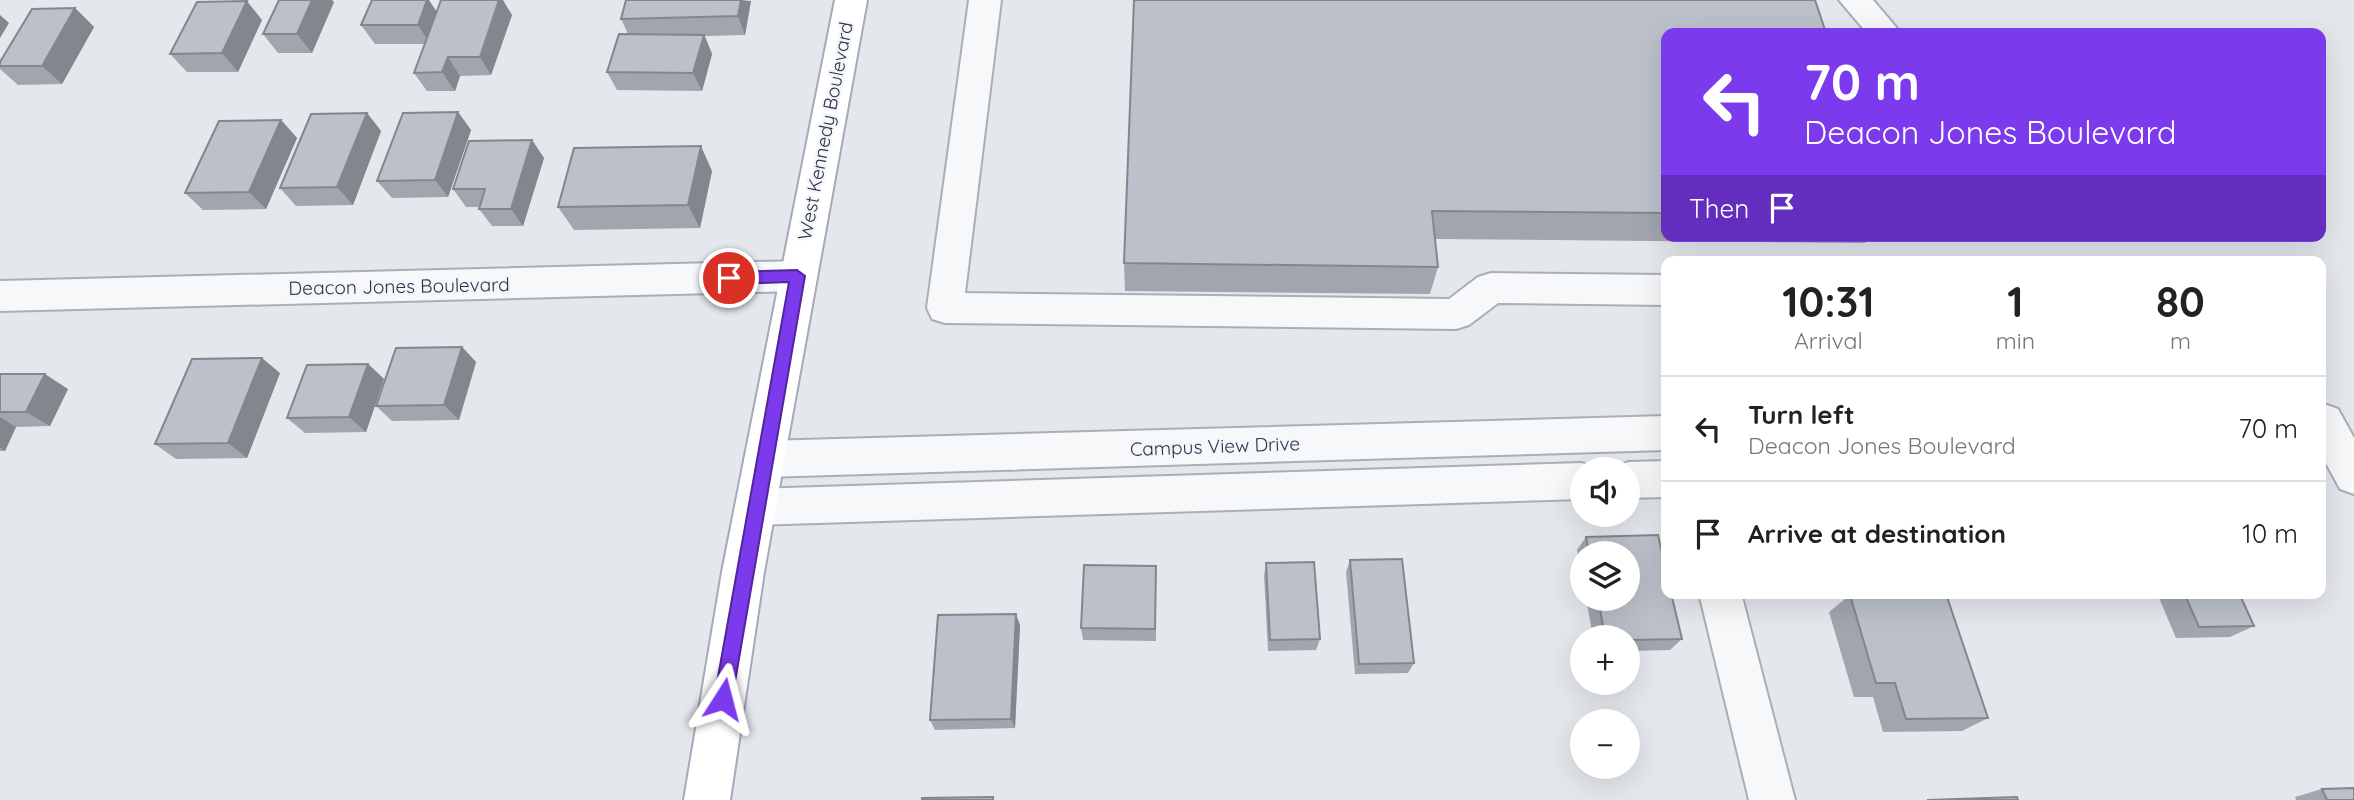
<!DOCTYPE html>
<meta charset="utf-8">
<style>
body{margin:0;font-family:Quicksand,sans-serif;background:#f6f6f6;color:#222;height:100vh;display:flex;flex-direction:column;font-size:26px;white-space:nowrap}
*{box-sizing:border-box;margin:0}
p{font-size:23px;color:#767676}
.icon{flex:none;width:38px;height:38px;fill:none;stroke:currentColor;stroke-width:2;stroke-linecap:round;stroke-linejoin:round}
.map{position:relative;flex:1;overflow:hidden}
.details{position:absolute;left:1661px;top:256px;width:665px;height:343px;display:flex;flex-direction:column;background:#fff;border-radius:14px;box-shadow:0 7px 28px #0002}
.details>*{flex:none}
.guide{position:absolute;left:1661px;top:28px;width:665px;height:214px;border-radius:14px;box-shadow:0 7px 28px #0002;background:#7c3aed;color:#fff;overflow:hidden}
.controls{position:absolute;left:1570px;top:457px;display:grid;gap:14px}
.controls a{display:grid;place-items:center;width:70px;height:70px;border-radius:50%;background:#fff;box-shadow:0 7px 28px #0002;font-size:35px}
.pin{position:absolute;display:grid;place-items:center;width:60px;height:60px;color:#fff;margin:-30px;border:4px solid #fff;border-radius:50%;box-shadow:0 2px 7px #0007}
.me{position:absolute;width:77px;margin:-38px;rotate:9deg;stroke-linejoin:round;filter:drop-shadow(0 0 5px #0008)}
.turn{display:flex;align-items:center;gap:24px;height:147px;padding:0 28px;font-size:32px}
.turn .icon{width:91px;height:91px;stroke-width:2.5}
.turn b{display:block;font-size:49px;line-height:60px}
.then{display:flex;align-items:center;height:66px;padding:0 28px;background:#0003;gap:14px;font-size:26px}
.eta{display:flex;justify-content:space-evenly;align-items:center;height:119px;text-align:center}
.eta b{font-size:42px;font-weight:700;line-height:49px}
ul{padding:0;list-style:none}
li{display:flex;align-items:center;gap:21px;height:105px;padding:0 28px;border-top:2px solid #e0e0e0}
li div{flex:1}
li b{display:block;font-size:26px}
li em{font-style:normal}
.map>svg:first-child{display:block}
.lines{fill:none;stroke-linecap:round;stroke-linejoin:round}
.minor-casing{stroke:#a9aeb7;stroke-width:4}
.major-casing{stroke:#a3abb8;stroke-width:4}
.minor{fill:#f7f8fa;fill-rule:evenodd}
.major{fill:#fff;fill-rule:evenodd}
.wall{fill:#a1a5ae}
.shaded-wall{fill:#83868d}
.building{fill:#bbc0ca;stroke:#83868d;stroke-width:2}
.route{fill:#7c3aed;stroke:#51269a;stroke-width:2}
.labels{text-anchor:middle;stroke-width:5;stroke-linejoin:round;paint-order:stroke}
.street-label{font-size:19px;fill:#2b3445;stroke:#f4f6f9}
</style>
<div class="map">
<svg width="2354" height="800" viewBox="0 0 2354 800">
<rect width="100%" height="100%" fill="#e4e7ec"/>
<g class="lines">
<!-- minor casing -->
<g class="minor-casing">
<path id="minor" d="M969,0H1001L965,293L1449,299L1478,277L1491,273L1666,275V305L1498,303L1469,325L1456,329L945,323L932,319L927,308Z
M1839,0H1873L1901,33H1867Z
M797,261L810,265L815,276L810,287L797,291L0,311V281Z
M2324,404L2338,409L2354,438V494L2340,489L2320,452V405Z
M1666,416V450L764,477L750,471L744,459L750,447L764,441Z
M1666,461V497L1628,498V469H1613L1628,462Z
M1582,463L1596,469H1582V499L755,525L741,520L735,507L741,494L755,489Z
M1699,593H1741L1795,800H1749Z"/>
</g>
<!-- major casing -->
<g class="major-casing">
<path id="major" d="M835,0H867L764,572L730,800H684L722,572Z"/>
</g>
<!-- minor -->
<use href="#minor" class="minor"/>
<!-- major -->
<use href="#major" class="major"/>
</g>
<!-- wall -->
<path class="wall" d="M751,1L745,35L705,36L712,54L702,91L617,90L607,72L628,34L621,19Z
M334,2L312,53H278L263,34Z
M75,8L94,27L62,84L18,85L0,69V62Z
M437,12L512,15L491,75L460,76L455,91H427L414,73L425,44H375L361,25Z
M262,20L238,72H187L170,54Z
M1666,33V236H1870L1865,243L1435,239L1438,267L1430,294L1125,291L1124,263Z
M458,112L471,130L448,197L392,198L377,181Z
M367,113L381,131L353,205L296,206L280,188Z
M281,120L297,138L266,209L203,210L185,193Z
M532,140L544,158L523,226H492L479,209L480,207H466L453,189Z
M712,171L700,228L574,230L558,207Z
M462,347L476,362L459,420L392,421L376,406Z
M368,364L384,379L366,432L305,433L287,418Z
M280,373L247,458L176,459L155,444Z
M0,374L68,389L50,426L16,427L5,451H0Z
M1658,535L1666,571V593H1671L1682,639L1670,650L1628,651V637H1593L1586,598H1628V553H1582V576L1577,550L1586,537Z
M1350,560L1414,663L1408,673L1355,674L1346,572Z
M1266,563L1320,639L1316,650L1268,651L1264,576Z
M1156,566V641L1083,640L1081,628Z
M2157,593H2239L2254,626L2230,637L2176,638Z
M1850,595L1988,718L1962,731L1883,732L1873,697H1854L1829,612Z
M1020,625L1015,728L935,730L930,720Z
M2322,789L2354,800H2296L2295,797Z"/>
<!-- shaded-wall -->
<path class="shaded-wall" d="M312,0H332L334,2L312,53L297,34Z
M427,0H429L440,17L430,44L418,25Z
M499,0H503L512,15L491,75L480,57Z
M741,0L751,1L745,35L738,16Z
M247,1L262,20L238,72L222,53Z
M75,8L94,27L62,84L42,66Z
M0,15L9,23L0,38Z
M704,35L712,54L702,91L693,73Z
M448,57L460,76L455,91L442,72Z
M458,112L471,130L448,197L435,180Z
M367,113L381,131L353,205L337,187Z
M281,120L297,138L266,209L249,192Z
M532,140L544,158L523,226L511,209Z
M701,146L712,171L700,228L688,205Z
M462,347L476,362L459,420L444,405Z
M262,358L280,373L247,458L228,443Z
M368,364L384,379L366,432L349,417Z
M45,374L68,389L50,426L26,412Z
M0,417L16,427L5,451L0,448Z
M1016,614L1020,625L1015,728L1011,719Z"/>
<!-- building -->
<path class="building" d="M279,0H312L297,34H263Z
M372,0H427L418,25H361Z
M441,0H499L480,57H448L442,72L414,73Z
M626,0H741L738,16L621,19Z
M1134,0H1815L1826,33H1666V213L1432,211L1438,267L1124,263Z
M247,1L222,53L170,54L197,2Z
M75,8L42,66H0V62L32,9Z
M619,34L704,35L693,73L607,72Z
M458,112L435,180L377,181L403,113Z
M367,113L337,187L280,188L311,114Z
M281,120L249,192L185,193L219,121Z
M532,140L511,209H479L485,189H453L469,141Z
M701,146L688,205L558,207L574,148Z
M462,347L444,405L376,406L396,348Z
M262,358L228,443L155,444L192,359Z
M368,364L349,417L287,418L307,365Z
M0,374H45L26,412H0Z
M1658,535L1666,571V593H1671L1682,639L1628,640V637H1605L1598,598H1628V553H1589L1586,537Z
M1402,559L1414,663L1359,664L1350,560Z
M1314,562L1320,639L1270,640L1266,563Z
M1084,565L1156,566L1155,629L1081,628Z
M2184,593H2239L2254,626L2199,627Z
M1946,594L1988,718L1906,719L1895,683H1876L1850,595Z
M1016,614L1011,719L930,720L938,615Z
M2354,788V800H2327L2322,789Z
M993,797V800H922V798Z
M2017,797L2018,800H1927Z"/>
<!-- route -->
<path class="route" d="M797,270L805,276L732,699L730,705L723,708L717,705L714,699L789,282L729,284L721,278L729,272Z"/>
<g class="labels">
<!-- street labels -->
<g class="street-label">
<text transform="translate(825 131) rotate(-79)" y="7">West Kennedy Boulevard</text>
<text transform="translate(399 286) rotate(-1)" y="7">Deacon Jones Boulevard</text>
<text transform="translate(1215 446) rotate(-2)" y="7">Campus View Drive</text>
</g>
</g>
</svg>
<div class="controls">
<a><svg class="icon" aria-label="sound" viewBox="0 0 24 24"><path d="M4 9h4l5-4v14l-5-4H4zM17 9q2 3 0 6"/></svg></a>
<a><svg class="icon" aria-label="layers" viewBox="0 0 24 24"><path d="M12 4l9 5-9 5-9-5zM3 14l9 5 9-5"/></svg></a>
<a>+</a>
<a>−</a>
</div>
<div class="pin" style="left:729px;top:278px;background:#d93025"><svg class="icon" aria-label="arrive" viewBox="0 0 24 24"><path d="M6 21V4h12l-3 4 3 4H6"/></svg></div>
<svg class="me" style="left:723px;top:699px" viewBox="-20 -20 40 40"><path d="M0-17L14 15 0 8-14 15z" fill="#7c3aed" stroke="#fff" stroke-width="4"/></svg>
<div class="guide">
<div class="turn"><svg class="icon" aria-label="left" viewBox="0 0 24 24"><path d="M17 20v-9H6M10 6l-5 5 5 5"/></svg><div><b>70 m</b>Deacon Jones Boulevard</div></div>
<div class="then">Then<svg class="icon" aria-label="arrive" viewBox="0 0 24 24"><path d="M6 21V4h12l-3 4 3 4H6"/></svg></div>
</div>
<section class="details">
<div class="eta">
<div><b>10:31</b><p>Arrival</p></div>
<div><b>1</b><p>min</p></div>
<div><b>80</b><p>m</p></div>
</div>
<ul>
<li><svg class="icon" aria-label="left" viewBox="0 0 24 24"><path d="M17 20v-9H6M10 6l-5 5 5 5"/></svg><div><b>Turn left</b><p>Deacon Jones Boulevard</p></div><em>70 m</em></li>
<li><svg class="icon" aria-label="arrive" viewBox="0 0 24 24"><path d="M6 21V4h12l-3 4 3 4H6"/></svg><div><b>Arrive at destination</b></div><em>10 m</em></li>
</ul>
</section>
</div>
